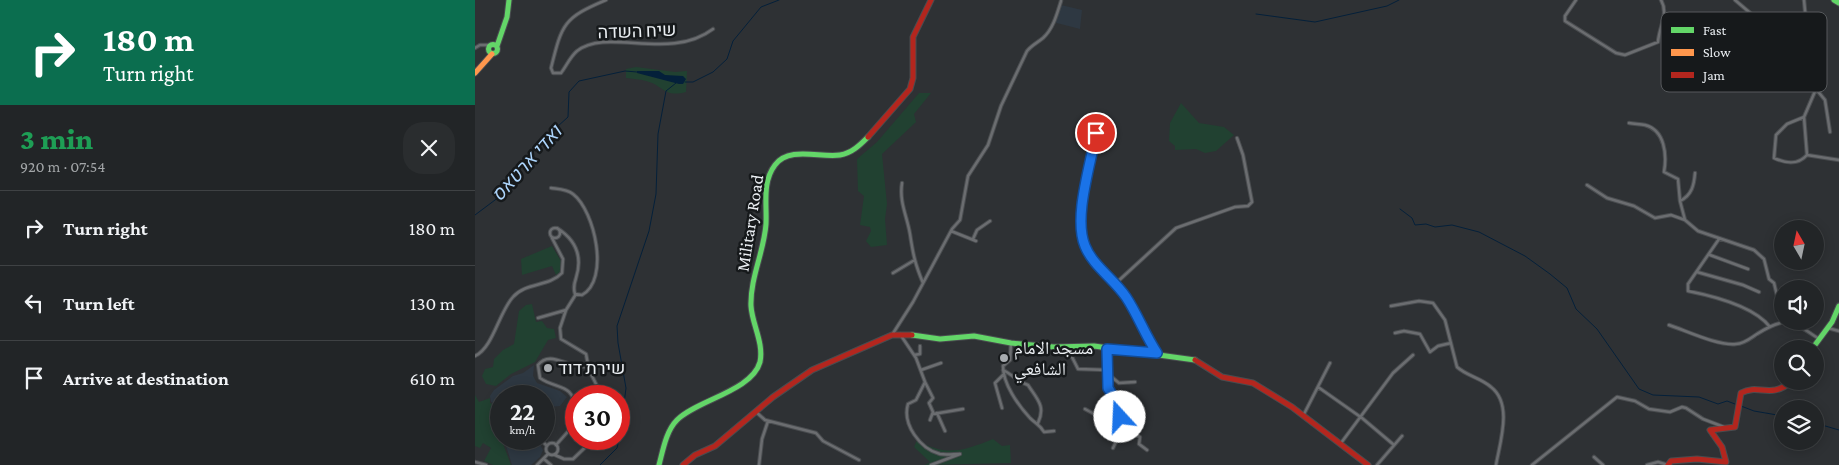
<!DOCTYPE html>
<meta charset="utf-8">
<style>
body{margin:0;font-family:"Crimson Pro","Noto Naskh Arabic",Heebo,serif;background:#2a2d2f;color:#f1f3f6;height:100vh;display:flex;flex-direction:column;font-size:19px;white-space:nowrap}
*{box-sizing:border-box;margin:0}
p{font-size:16px;color:#a2a5a7}
.icon{flex:none;width:28px;height:28px;fill:none;stroke:currentColor;stroke-width:2;stroke-linecap:round;stroke-linejoin:round}
.map{position:relative;flex:1;overflow:hidden}
.drawer{display:flex;flex-direction:column;background:#222527;width:475px}
.drawer>*{flex:none}
.banner{background:#0b6e4f;color:#fff;overflow:hidden}
.needle{width:32px;rotate:351deg}
.buttons{position:absolute;left:1299px;top:220px;display:grid;gap:10px}
.buttons a{display:grid;place-items:center;width:50px;height:50px;border-radius:50%;background:#222527;box-shadow:0 2px 12px #0003,0 0 0 1px #3f4244;font-size:25px}
.speed{position:absolute;left:15px;top:385px;display:flex;gap:10px;font-size:25px;font-weight:700;text-align:center}
.speed>*{display:grid;place-content:center;width:65px;height:65px;border-radius:50%;background:#222527;box-shadow:0 2px 12px #0003,0 0 0 1px #3f4244;line-height:1}
.speed small{font-size:12px;font-weight:400}
.speed .limit{border:8px solid #d22;background:#fff;color:#111}
.pin{position:absolute;display:grid;place-items:center;width:42px;height:42px;color:#fff;margin:-21px;border:2px solid #fff;border-radius:50%;box-shadow:0 1px 5px #0007}
.me{position:absolute;width:55px;margin:-28px;rotate:340deg;stroke-linejoin:round;filter:drop-shadow(0 0 4px #0008)}
.turn{display:flex;align-items:center;gap:18px;height:105px;padding:0 20px;font-size:22px}
.turn .icon{width:65px;height:65px;stroke-width:2.5}
.turn b{display:block;font-size:35px;line-height:42px}
.round{display:grid;place-items:center;flex:none;width:52px;height:52px;border-radius:20px;background:#2a2d2f}
.summary{display:flex;align-items:center;justify-content:space-between;height:85px;padding:0 20px}
h1{font-size:30px;font-weight:800;line-height:38px;color:#1e9e55}
ul{padding:0;list-style:none}
li{display:flex;align-items:center;gap:15px;height:75px;padding:0 20px;border-top:1px solid #3f4244}
li div{flex:1}
li b{display:block;font-size:19px}
li em{font-style:normal}
main{display:flex;flex:1;min-height:0}
.map>svg:first-child{display:block}
.built{fill:#2e3842}
.green{fill:#214131}
.water{fill:#04203a}
.lines{fill:none;stroke-linecap:round;stroke-linejoin:round}
.stream{stroke:#04203a;stroke-width:1}
.street-casing{stroke:#494c4f;stroke-width:4.5}
.fast-casing{stroke:#494c4f;stroke-width:7}
.slow-casing{stroke:#494c4f;stroke-width:7}
.jam-casing{stroke:#494c4f;stroke-width:7}
.street{stroke:#6b6d70;stroke-width:2.5}
.fast{stroke:#63d668;stroke-width:5}
.slow{stroke:#ff974d;stroke-width:5}
.jam{stroke:#b3261e;stroke-width:5}
.route-casing{stroke:#114b97;stroke-width:12}
.route{stroke:#1a73e8;stroke-width:9}
.poi-dot{fill:#a8acb0;stroke:#16191b;stroke-width:2}
.labels{text-anchor:middle;stroke-width:5;stroke-linejoin:round;paint-order:stroke}
.street-label{font-size:18px;fill:#eaeef2;stroke:#16191b}
.poi-label{font-size:18px;fill:#eaeef2;stroke:#16191b;text-anchor:start}
.water-label{font-size:19px;font-style:italic;fill:#add5fc;stroke:#16191b}
.key{fill:#16191b;stroke:#56595c;stroke-width:1}
.key-label{font-size:14px;fill:#eaeef2}
</style>
<main>
<section class="drawer">
<div class="banner">
<div class="turn"><svg class="icon" aria-label="right" viewBox="0 0 24 24"><path d="M7 20v-9h11M14 6l5 5-5 5"/></svg><div><b>180 m</b>Turn right</div></div>
</div>
<div class="summary"><div><h1>3 min</h1><p>920 m · 07:54</p></div><a class="round"><svg class="icon" aria-label="close" viewBox="0 0 24 24"><path d="M6 6l12 12M18 6L6 18"/></svg></a></div>
<ul>
<li><svg class="icon" aria-label="right" viewBox="0 0 24 24"><path d="M7 20v-9h11M14 6l5 5-5 5"/></svg><div><b>Turn right</b></div><em>180 m</em></li>
<li><svg class="icon" aria-label="left" viewBox="0 0 24 24"><path d="M17 20v-9H6M10 6l-5 5 5 5"/></svg><div><b>Turn left</b></div><em>130 m</em></li>
<li><svg class="icon" aria-label="arrive" viewBox="0 0 24 24"><path d="M6 21V4h12l-3 4 3 4H6"/></svg><div><b>Arrive at destination</b></div><em>610 m</em></li>
</ul>
</section>
<div class="map">
<svg width="1364" height="465" viewBox="0 0 1364 465">
<rect width="100%" height="100%" fill="#2e3134"/>
<!-- built -->
<path class="built" d="M586,5L607,10L605,29L578,22Z
M59,365L58,376L62,383L85,391L92,397L85,406L75,407L69,411V396H26V406L16,402L15,396L19,390L38,376L48,373Z
M29,439H62L68,450L65,457L56,465H37Z"/>
<!-- green -->
<path class="green" d="M161,67L200,72L212,71L211,92C189,98 188,85 171,81C164,79 157,79 151,78V69Z
M444,93H456L439,114L441,122L407,154L412,204L410,219L412,245L396,247L391,241L396,231L395,227L385,225L389,196L383,191L382,159L402,142Z
M706,103L724,123L749,127L759,135L741,151L730,153L721,149L700,150V146L694,141L695,123Z
M77,246L86,261L85,272L81,275L77,266L47,275L46,259Z
M57,304L61,322L67,321L72,328L79,329L81,338L73,340L60,362L36,374L21,386L11,384L7,376L10,369L18,367L19,359L28,350L39,344L44,311L51,305Z
M0,395L4,402L15,398V403L26,407V415L21,416L24,433L36,465H18L9,461L16,448L8,443L5,448L0,446Z
M518,439L527,446L535,445L536,463L450,465L455,462L439,447L442,440C471,457 488,451 518,439Z"/>
<!-- water -->
<path class="water" d="M162,71H184L190,75L208,76L211,79L208,84H204L162,73Z"/>
<g class="lines">
<!-- stream -->
<path class="stream" d="M781,14L840,22L912,6L924,0
M210,82H218L238,72L252,59L258,41L286,7L304,0
M925,209L937,218L940,225L951,224L960,227L977,225L1004,232L1050,256L1075,274L1092,288L1101,309L1122,329L1164,389L1178,395L1224,397L1243,404L1252,401L1260,404
M0,215L28,194L45,167L56,157L61,146L93,117L94,92L104,81L150,71L162,72
M1266,406L1279,411L1308,416
M1340,423L1364,430
M125,465L142,448L145,435L151,388L143,343L142,326L174,231L181,194L183,134L191,91L201,83"/>
<!-- street casing -->
<g class="street-casing">
<path id="street" d="M131,0C88,18 87,24 76,68L78,73H86C92,65 95,57 102,51C133,27 194,62 238,29
M1101,0L1090,16V21L1141,53L1150,55L1183,42C1184,27 1194,14 1186,0
M1260,0L1294,29L1316,54L1341,61
M1329,0L1331,21L1339,46L1341,89L1350,100L1355,132
M1279,39C1282,74 1313,75 1341,80
M0,48L5,45H15
M1329,117L1312,124L1301,135L1299,158C1312,164 1323,165 1332,155L1329,117L1341,89
M1154,123C1160,124 1165,124 1170,125C1190,130 1192,155 1189,172L1203,179L1205,201
M621,133C616,164 598,218 610,246C618,265 637,278 649,294C663,312 669,334 682,353
M1332,155L1364,160
M427,183C424,202 432,216 435,234C438,254 440,264 448,283
M1112,185L1132,198L1159,206L1180,218L1196,215L1210,220L1223,231L1279,250L1289,259L1294,279L1299,283L1308,320
M76,188C83,189 92,189 98,194C120,211 135,280 107,295L100,294C98,288 99,284 101,278C108,256 101,240 82,228
M1210,220L1205,201C1217,195 1219,185 1220,173
M75 233a5 5 0 1 1 10 0a5 5 0 1 1-10 0Z
M476,231L501,241
M498,239L502,230L515,221
M1244,239L1213,284V291C1238,296 1279,306 1295,327
M1235,255L1273,269
M1222,272L1268,285L1284,292
M418,273L438,261
M640,284L701,228L760,207L773,206L777,202L768,155L762,138
M916,306L944,301L958,303L970,320L982,367C992,376 1006,378 1016,387C1038,404 1025,442 1021,465
M91,310L85,328L86,339L111,354L114,370L122,386L120,396
M63,318L91,310L101,294
M1194,325C1212,331 1243,346 1261,344C1269,344 1276,338 1282,334C1312,315 1317,321 1344,339
M1353,328L1364,331
M920,333L929,331L945,334L955,352L963,346L976,343
M425,334L441,358L450,382L441,400L433,404C427,424 445,449 465,454C471,455 479,454 485,454L456,465
M417,335L438,302L477,229L485,220L493,176L513,145L526,106L552,51C557,45 562,43 568,38C578,29 582,14 586,1
M536,343L535,360L528,366C528,384 543,405 555,418C561,424 565,425 569,432L579,431
M592,347L603,369L633,370
M632,349L633,388L642,407L647,429L638,448
M439,355L445,354V346
M0,356C18,348 24,312 38,297C51,282 74,287 87,273L88,259L77,238
M446,370L466,363
M528,370C538,375 543,382 553,385C562,399 571,406 563,423
M633,374L644,383L660,382
M450,382L458,398L454,403L458,412L455,420
M843,387L887,418L919,445
M527,408L520,383L528,375
M610,409L621,415L645,417
M101,410C98,382 82,390 65,378L63,365C76,348 95,371 113,366
M280,411L290,420L341,433L348,441L384,460
M462,413L470,431
M458,414L488,409
M828,416L855,363
M647,429L665,437L664,444L672,450
M65,439L72,446
M866,443L918,373L938,355
M71 449a6 6 0 1 1 12 0a6 6 0 1 1-12 0Z
M81,445L97,427L101,411
M80,455L89,459H98L119,439
M1119,457L1128,465
M69,459L76,465
M0,462L11,465
M62,465L73,454
M284,465L287,439L293,421
M902,465L927,436
M1057,465L1142,397L1160,401L1174,409L1195,412L1207,407L1211,408L1228,419L1249,427
M1172,465L1183,462L1193,465"/>
</g>
<!-- fast casing -->
<g class="fast-casing">
<path id="fast" d="M1359,0L1364,3
M13.5 49a4.5 4.5 0 1 1 9 0a4.5 4.5 0 1 1-9 0Z
M22,46L32,17L34,0
M437,335L465,339L499,336L536,343L579,347L619,346L720,360
M1337,349L1357,322L1364,306
M184,465C188,450 191,431 202,420C222,400 277,391 285,362C289,343 277,324 276,306C275,278 289,252 291,224C292,204 287,182 300,165C314,146 345,158 365,155C377,153 385,145 393,137"/>
</g>
<!-- slow casing -->
<g class="slow-casing">
<path id="slow" d="M0,73L17,54"/>
</g>
<!-- jam casing -->
<g class="jam-casing">
<path id="jam" d="M393,137L435,89L438,78V37L456,0
M720,360L747,377L778,383L817,407L893,465
M208,465L220,455L240,446L298,397L337,370L417,335H437
M1193,465L1196,461L1222,459L1251,462L1247,447L1235,430L1260,427L1266,393C1284,383 1295,400 1317,381"/>
</g>
<!-- street -->
<use href="#street" class="street"/>
<!-- fast -->
<use href="#fast" class="fast"/>
<!-- slow -->
<use href="#slow" class="slow"/>
<!-- jam -->
<use href="#jam" class="jam"/>
</g>
<g class="lines">
<!-- route casing -->
<g class="route-casing">
<path id="route" d="M621,133C616,164 598,217 610,246C618,266 639,279 651,297C663,315 670,335 682,353L632,349L633,388L638,396L645,417"/>
</g>
<!-- route -->
<use href="#route" class="route"/>
</g>
<!-- markers -->
<g class="poi-dot">
<circle cx="529" cy="358" r="5"/>
<circle cx="73" cy="368" r="5"/>
</g>
<g class="labels">
<!-- street labels -->
<g class="street-label">
<text transform="translate(162 31) rotate(-2)" y="6">שיח השדה</text>
<text transform="translate(275 223) rotate(-81)" y="6">Military Road</text>
</g>
<!-- poi labels -->
<g class="poi-label">
<text x="539" y="354">مسجد الامام<tspan x="539" dy="21">الشافعي</tspan></text>
<text x="83" y="374">שירת דוד</text>
</g>
<!-- water labels -->
<g class="water-label">
<text transform="translate(51 163) rotate(-48)" y="7">ואדי ארטאס</text>
</g>
</g>
<!-- legend -->
<rect x="1186" y="12" width="166" height="80" rx="8" class="key"/>
<rect x="1196" y="27" width="23" height="6" fill="#63d668"/>
<rect x="1196" y="49" width="23" height="7" fill="#ff974d"/>
<rect x="1196" y="72" width="23" height="6" fill="#b3261e"/>
<g class="key-label">
<text x="1228" y="35">Fast</text>
<text x="1228" y="57">Slow</text>
<text x="1228" y="80">Jam</text>
</g>
</svg>
<div class="buttons">
<a><svg class="needle" viewBox="-14 -14 28 28"><path d="M0-13l5 13h-10z" fill="#e53935"/><path d="M0 13l5-13h-10z" fill="#a2a5a7"/></svg></a>
<a><svg class="icon" aria-label="sound" viewBox="0 0 24 24"><path d="M4 9h4l5-4v14l-5-4H4zM17 9q2 3 0 6"/></svg></a>
<a><svg class="icon" aria-label="search" viewBox="0 0 24 24"><circle cx="10" cy="10" r="6"/><path d="M15 15l6 6"/></svg></a>
<a><svg class="icon" aria-label="layers" viewBox="0 0 24 24"><path d="M12 4l9 5-9 5-9-5zM3 14l9 5 9-5"/></svg></a>
</div>
<div class="speed"><div>22<small>km/h</small></div><div class="limit">30</div></div>
<div class="pin" style="left:621px;top:133px;background:#d93025"><svg class="icon" aria-label="arrive" viewBox="0 0 24 24"><path d="M6 21V4h12l-3 4 3 4H6"/></svg></div>
<svg class="me" style="left:645px;top:417px" viewBox="-20 -20 40 40"><circle r="19" fill="#fff"/><path d="M0-13L10 11 0 6-10 11z" fill="#1a73e8"/></svg>
</div>
</main>
